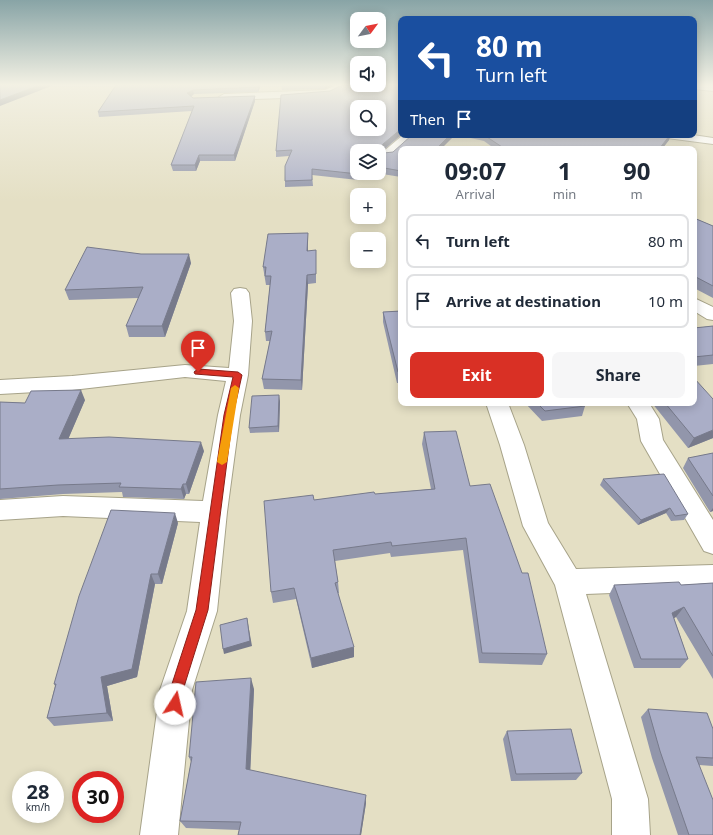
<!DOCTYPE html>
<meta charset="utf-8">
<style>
body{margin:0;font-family:"Noto Sans",sans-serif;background:#f6f6f7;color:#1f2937;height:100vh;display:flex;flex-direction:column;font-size:15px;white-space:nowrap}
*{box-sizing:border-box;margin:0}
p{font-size:13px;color:#747a83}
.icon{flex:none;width:22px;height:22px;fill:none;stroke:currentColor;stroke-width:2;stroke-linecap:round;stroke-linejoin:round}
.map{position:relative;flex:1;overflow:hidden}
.panel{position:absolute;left:398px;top:146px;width:299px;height:260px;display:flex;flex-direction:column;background:#fff;border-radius:8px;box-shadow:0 2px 10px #0003}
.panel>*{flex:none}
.hud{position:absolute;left:398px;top:16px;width:299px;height:122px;border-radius:8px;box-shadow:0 2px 10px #0003;background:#1a4fa0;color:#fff;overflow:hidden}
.needle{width:26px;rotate:58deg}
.buttons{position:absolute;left:350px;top:12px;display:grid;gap:8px}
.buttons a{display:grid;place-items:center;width:36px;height:36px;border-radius:8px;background:#fff;box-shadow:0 2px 10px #0003;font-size:20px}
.speed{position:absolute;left:12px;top:771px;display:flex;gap:8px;font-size:20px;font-weight:700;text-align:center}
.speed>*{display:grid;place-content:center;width:52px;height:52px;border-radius:50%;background:#fff;box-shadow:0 2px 10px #0003;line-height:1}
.speed small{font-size:10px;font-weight:400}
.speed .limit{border:6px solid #d22;background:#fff;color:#111}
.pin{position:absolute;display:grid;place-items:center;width:34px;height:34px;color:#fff;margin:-41px -17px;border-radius:50% 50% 50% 0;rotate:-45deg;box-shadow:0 0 4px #0007}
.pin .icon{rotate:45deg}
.me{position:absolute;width:44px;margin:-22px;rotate:10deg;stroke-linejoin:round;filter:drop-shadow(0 0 3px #0008)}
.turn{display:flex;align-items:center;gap:14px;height:84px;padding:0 12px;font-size:18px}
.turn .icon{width:52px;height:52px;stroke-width:2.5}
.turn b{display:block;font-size:28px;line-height:34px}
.then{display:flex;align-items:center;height:38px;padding:0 12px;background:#0003;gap:8px;font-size:15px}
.eta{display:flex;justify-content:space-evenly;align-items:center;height:68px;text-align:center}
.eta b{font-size:24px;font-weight:700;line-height:28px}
.cta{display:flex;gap:8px;margin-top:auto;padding:8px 12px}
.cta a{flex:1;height:46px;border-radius:8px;background:#d93025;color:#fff;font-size:16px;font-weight:700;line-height:46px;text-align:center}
.cta a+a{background:#f6f6f7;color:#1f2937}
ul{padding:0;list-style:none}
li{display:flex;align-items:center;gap:12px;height:54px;margin:0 8px 6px;padding:0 4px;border:2px solid #e0e1e3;border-radius:8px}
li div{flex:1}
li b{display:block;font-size:15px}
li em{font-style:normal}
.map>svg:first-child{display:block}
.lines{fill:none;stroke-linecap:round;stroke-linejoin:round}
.street-casing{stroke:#a7a389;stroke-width:2}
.street{fill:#fff;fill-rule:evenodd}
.wall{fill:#9296ab}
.shaded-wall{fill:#777a8b}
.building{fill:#aaaec7;stroke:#777a8b;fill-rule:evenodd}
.route{fill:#d93025;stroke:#8d1f18}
.slow{fill:#f59e0b}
</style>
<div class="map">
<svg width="713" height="835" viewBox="0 0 713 835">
<rect width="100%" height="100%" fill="#e4dfc4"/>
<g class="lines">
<!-- street casing -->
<g class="street-casing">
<path id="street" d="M336,85H349L330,95L316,97L224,100L219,97L224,94L325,90Z
M694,85H713V91L694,89Z
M403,135H416L392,157H384L382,154L384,151Z
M661,135H693L713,138V144L667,138Z
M240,288L246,289L249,293L252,321L248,375L240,415L227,512L217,611L192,690L178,835H140L160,690L187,611L200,522L63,516L0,520V500L63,496L203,501L218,415L226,381L185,377L72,390L0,394V380L72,376L185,365L229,368L234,321L231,293L234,289Z
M694,298L713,307V320L707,319L694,311Z
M486,403H508L524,445L548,523L576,569L713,565V589L586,594L648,799L650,835H612V799L555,585L523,526L500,445Z
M627,403H649L659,419L663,440L713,520V554L704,551L641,441L637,419Z"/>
</g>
<!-- street -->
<use href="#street" class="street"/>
</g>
<!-- wall -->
<path class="wall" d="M116,85H261L258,92L194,94L191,97L193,98L255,101L235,161H200L196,171H173L171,165L192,111L99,117L98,112Z
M281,85H332L325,89L282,90Z
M401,85V135L383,151L384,153L393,152L401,149V177L376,173H379V151H357L362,173L358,180L312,175L313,186L285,187V181L289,156L276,157V151L330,91Z
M457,135H671L669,140L662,149H495L484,141Z
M694,218L713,226V298L694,288Z
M308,242V251L316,259V283L308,284L302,390L264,389L262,379L270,341H266L265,332L270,285H266L263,267Z
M191,263L165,337H129L126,326L139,298L69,300L65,290Z
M401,311V383H397L383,322V312Z
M713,326V364L694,366V328Z
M85,400L68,439L204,451L189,494H186L184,499L123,497L122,492L63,494L0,499V402L25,403Z
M280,401L279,432L250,433L249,428Z
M525,403H583L585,406L582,416L542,421Z
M652,403H694L713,438L688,448Z
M424,432L470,486L547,654L542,665L479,663L463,550L391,557L390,553L335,561L338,582L339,593H338L354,657L312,668L296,599L273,603L271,592L314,500L431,489L422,444Z
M713,453V511L710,512L683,468L688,458Z
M603,479L688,514L684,520L671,521L666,513L638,525L600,485Z
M178,523L162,584H155L137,677L107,686L113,721L54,726L47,718L55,686L54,684Z
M713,583V679L676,617L674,618L688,659L680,668H634L609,595L614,585H681Z
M254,689L250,770L366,803L361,835H238L239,830L186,828L180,821L191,762L189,757Z
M648,709L713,729V766L699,765L713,835H678L652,758L641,717Z
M507,731L582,773L576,780L511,781L503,739Z"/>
<!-- shaded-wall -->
<path class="shaded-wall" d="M40,85H54L0,106V100Z
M258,85H261L258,92Z
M325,85H332L325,89Z
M193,90L194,94L188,98L187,93Z
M255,96V101L235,161L234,155Z
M401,129V135L383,150L381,155V149L383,144Z
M450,135H455L441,149H436Z
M670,135L669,140L662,149H659Z
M199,155L200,161L196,171L195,165Z
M359,173H362L358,180V174Z
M308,233V260L307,251Z
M189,254L191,263L165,337L162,326Z
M307,275L308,284L302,390L301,380Z
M81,390L85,400L64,449L59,439Z
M279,395L280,401L279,432L278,426Z
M713,430V438L688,448L694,438Z
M201,442L204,451L189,494L186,484Z
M183,484L186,494L184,499L181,489Z
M670,508L666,513L638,525L641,520Z
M713,508V511L710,512Z
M175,513L178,523L162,584L158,574Z
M151,574L155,584L137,677L107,686L113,721L107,713L101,677Z
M684,607L676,617L664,623L672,613Z
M247,618L252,646L224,654L223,649Z
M354,647V657L312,668L311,658Z
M251,678L254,689L250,778L246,769Z
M366,795V803L361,835H360Z"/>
<!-- building -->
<path class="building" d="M0,85H40L0,100Z
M116,85H258V87L193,90L187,93L193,98L255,96L234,155H199L195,165H171L194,106L98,112Z
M342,85H401V129L383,144L381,149L384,153L393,152L412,135H450L436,149H401V171L379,167V151H357V173H359L358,174L312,169V180L285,181V166L292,150L276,151L281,95L330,91ZM357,107H379V129H357Z
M482,135H670L659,149H505L484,135Z
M694,218L713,226V286L694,276Z
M308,233L307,251L316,250V274L307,275L301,380L262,379L272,331L265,332L271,276H265L266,267H263L268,234Z
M87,247L141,254H189L162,326H126L143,287L65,290Z
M401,311V372H398L383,312Z
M713,326V355L694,357V328Z
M694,378L713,399V430L694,438L665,403H694Z
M81,390L59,439L109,437L201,442L186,484H183L181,489L119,487L121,483L58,485L0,489V402L25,403L31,391Z
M279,395L278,426L249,428L252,396Z
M537,403H584L585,406L545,411Z
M456,431L470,486L490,484L522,573H528L547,654L482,653L466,538L392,546L391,542L333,550L338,582L335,583L354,647L311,658L294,588L271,592L264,501L313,495L314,500L374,492L375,494L435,489L424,432Z
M713,453V496L688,458Z
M664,474L688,514L675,516L670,508L641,520L603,479Z
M111,510L175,513L158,574H151L132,669L101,677L107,713L47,718L56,684H54L79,596Z
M679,582L681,585L713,583V656L684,607L672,613L688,659H641L614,585Z
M247,618L250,641L223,649L220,625Z
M251,678L246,769L366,795L360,835H238L241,822L180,821L192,757H189L196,682Z
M648,709L707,713L713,729V758L696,757L713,800V835H689L660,751Z
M571,729L582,773L516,774L507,731Z"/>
<!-- sky -->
<linearGradient id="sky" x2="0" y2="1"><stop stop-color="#88a4a6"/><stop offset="0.42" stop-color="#f3f1e4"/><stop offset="1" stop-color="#f3f1e4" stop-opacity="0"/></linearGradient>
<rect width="713" height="202" fill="url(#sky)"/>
<!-- route -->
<path class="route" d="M198,369L238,372L242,375L233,415L208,610L183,690L179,709L175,711L170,709L168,704L170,690L196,610L224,415L233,377L195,374L194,372Z"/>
<!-- slow -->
<path class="slow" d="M235,385L239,388L227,462L222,465L217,462L231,388Z"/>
</svg>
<div class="buttons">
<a><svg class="needle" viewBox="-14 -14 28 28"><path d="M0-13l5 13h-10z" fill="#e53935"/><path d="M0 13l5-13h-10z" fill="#747a83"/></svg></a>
<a><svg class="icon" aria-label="sound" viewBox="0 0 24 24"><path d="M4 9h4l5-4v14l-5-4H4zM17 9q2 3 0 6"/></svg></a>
<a><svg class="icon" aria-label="search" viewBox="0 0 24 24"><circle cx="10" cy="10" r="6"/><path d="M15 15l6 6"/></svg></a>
<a><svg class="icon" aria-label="layers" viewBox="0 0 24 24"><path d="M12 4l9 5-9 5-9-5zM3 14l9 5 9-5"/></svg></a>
<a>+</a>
<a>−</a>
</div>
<div class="speed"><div>28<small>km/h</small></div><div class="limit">30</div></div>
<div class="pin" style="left:198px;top:372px;background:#d93025"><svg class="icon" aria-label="arrive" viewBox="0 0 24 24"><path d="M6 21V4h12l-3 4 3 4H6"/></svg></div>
<svg class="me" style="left:175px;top:704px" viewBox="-20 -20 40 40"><circle r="19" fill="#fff"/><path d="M0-13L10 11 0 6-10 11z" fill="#d93025"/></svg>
<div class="hud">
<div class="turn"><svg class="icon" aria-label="left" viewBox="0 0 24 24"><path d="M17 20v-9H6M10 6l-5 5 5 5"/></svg><div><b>80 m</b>Turn left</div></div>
<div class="then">Then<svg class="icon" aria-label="arrive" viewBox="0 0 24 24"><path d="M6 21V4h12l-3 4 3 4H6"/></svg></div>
</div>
<section class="panel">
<div class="eta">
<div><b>09:07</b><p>Arrival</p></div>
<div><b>1</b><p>min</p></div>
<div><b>90</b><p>m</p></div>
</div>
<ul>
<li><svg class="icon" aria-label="left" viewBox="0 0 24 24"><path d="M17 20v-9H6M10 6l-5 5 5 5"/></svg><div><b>Turn left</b></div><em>80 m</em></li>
<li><svg class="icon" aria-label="arrive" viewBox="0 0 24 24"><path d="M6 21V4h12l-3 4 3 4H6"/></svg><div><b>Arrive at destination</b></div><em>10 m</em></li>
</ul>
<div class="cta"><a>Exit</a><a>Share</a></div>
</section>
</div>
